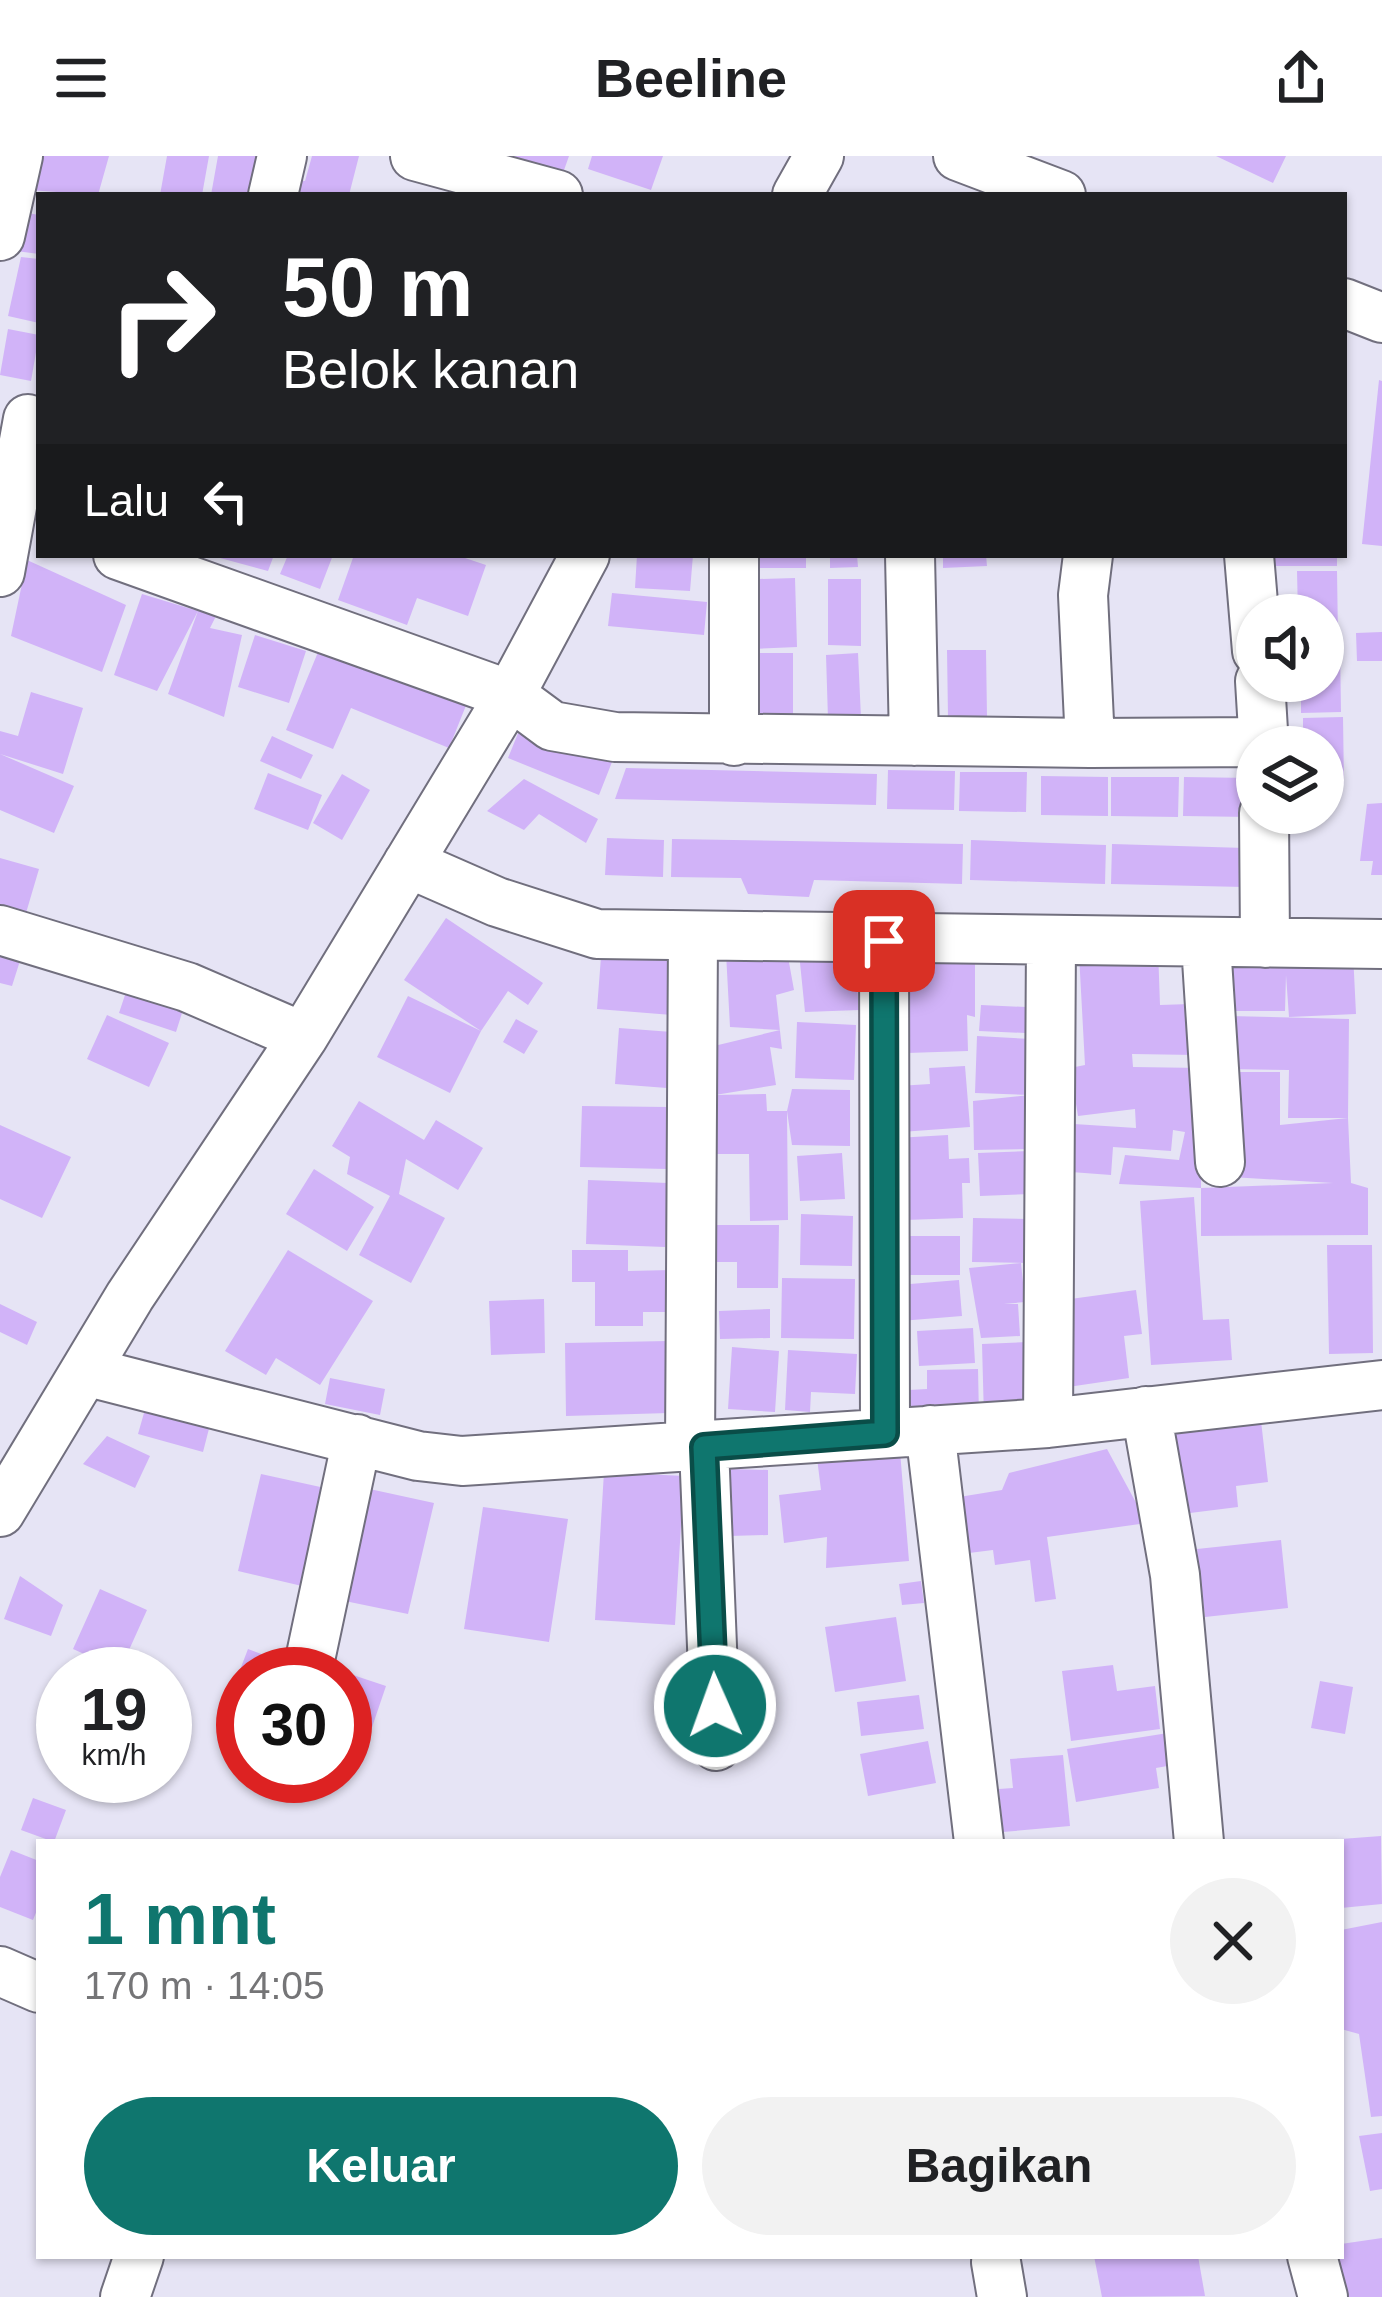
<!DOCTYPE html>
<html lang="id">
<meta charset="utf-8">
<style>
body{margin:0;font-family:Arial,sans-serif;background:#f2f2f2;color:#202124;height:100vh;display:flex;flex-direction:column;font-size:45px;white-space:nowrap}
*{box-sizing:border-box;margin:0}
p{font-size:39px;color:#757577}
.icon{flex:none;width:66px;height:66px;fill:none;stroke:currentColor;stroke-width:2;stroke-linecap:round;stroke-linejoin:round}
.map{position:relative;flex:1;overflow:hidden}
.side{position:absolute;left:36px;top:1683px;width:1308px;height:420px;display:flex;flex-direction:column;background:#fff;border-radius:0px;box-shadow:0 3px 9px #0004}
.side>*{flex:none}
.top-card{position:absolute;left:36px;top:36px;width:1311px;height:366px;border-radius:0px;box-shadow:0 3px 9px #0004;background:#202124;color:#fff;overflow:hidden}
.tools{position:absolute;left:1236px;top:438px;display:grid;gap:24px}
.tools a{display:grid;place-items:center;width:108px;height:108px;border-radius:50%;background:#fff;box-shadow:0 3px 9px #0004;font-size:60px}
.speed{position:absolute;left:36px;top:1491px;display:flex;gap:24px;font-size:60px;font-weight:700;text-align:center}
.speed>*{display:grid;place-content:center;width:156px;height:156px;border-radius:50%;background:#fff;box-shadow:0 3px 9px #0004;line-height:1}
.speed small{font-size:30px;font-weight:400}
.speed .limit{border:18px solid #d22;background:#fff;color:#111}
.pin{position:absolute;display:grid;place-items:center;width:102px;height:102px;color:#fff;margin:-51px;border-radius:24px;box-shadow:0 6px 18px #0006}
.me{position:absolute;width:132px;margin:-66px;rotate:358deg;stroke-linejoin:round;filter:drop-shadow(0 0 9px #0008)}
.turn{display:flex;align-items:center;gap:42px;height:252px;padding:0 48px;font-size:54px}
.turn .icon{width:156px;height:156px;stroke-width:2.5}
.turn b{display:block;font-size:84px;line-height:102px}
.then{display:flex;align-items:center;height:114px;padding:0 48px;background:#0003;gap:24px;font-size:45px}
.round{display:grid;place-items:center;flex:none;width:126px;height:126px;border-radius:63px;background:#f2f2f2}
.summary{display:flex;align-items:center;justify-content:space-between;height:204px;padding:0 48px}
h1{font-size:72px;font-weight:700;line-height:90px;color:#0f766e}
.primary-button{display:flex;gap:24px;margin-top:auto;padding:24px 48px}
.primary-button a{flex:1;height:138px;border-radius:72px;background:#0f766e;color:#fff;font-size:48px;font-weight:700;line-height:138px;text-align:center}
.primary-button a+a{background:#f2f2f2;color:#202124}
header{display:flex;justify-content:space-between;align-items:center;height:156px;padding:0 48px;background:#fff;font-size:54px;font-weight:700}
.map>svg:first-child{display:block}
.building{fill:#d1b3f8}
.lines{fill:none;stroke-linecap:round;stroke-linejoin:round}
.minor-casing{stroke:#716f7e;stroke-width:52}
.minor{stroke:#fff;stroke-width:48}
.route-casing{stroke:#0a4d48;stroke-width:30}
.route{stroke:#0f766e;stroke-width:21}
</style>
<header><svg class="icon" aria-label="menu" viewBox="0 0 24 24"><path d="M4 6h16M4 12h16M4 18h16"/></svg>Beeline<svg class="icon" aria-label="share" viewBox="0 0 24 24"><path d="M12 15V3M7 8l5-5 5 5M5 13v7h14v-7"/></svg></header>
<div class="map">
<svg width="1382" height="2141" viewBox="0 0 1382 2141">
<rect width="100%" height="100%" fill="#e6e4f5"/>
<!-- building -->
<path class="building" d="M39,0H109L98,39L29,34Z
M167,0H209L202,39H160Z
M218,0H265L258,39H211Z
M312,0H359L349,39H285L289,22L305,25Z
M513,0H569L563,17Z
M592,0H663L651,34L588,13Z
M1216,0H1286L1273,27Z
M22,56L39,59V98L16,95Z
M21,101L39,103V167L8,160Z
M8,173L39,179L31,225L0,219Z
M1379,224L1382,225V390L1362,388Z
M209,399H274L268,415Z
M288,399H333L320,433L280,418Z
M354,399H456L486,409L468,460L417,442L407,469L338,444Z
M637,399H693L690,435L635,432Z
M750,399H806V412H750Z
M830,399H857L858,411L830,412Z
M943,399H986L987,410L943,412Z
M1270,399H1337V410H1270Z
M27,404L126,449L102,516L11,480Z
M1297,415H1337L1338,481L1323,482V459H1298Z
M795,422L797,491L751,493L741,457L760,456L759,423Z
M828,423H861V490L828,489Z
M612,437L707,446L704,479L608,470Z
M142,438L198,455L157,535L114,519Z
M198,455L216,460L210,472L242,479L224,561L168,538Z
M1382,476V505H1357L1356,477Z
M255,479L306,495L289,547L238,531Z
M323,484L469,542L449,592L351,552L333,593L286,574Z
M1323,489H1340L1341,556L1301,557V525H1323Z
M947,494H986L987,561H948Z
M759,497H793V560H760Z
M858,497L861,562L828,563L826,499Z
M31,536L83,552L63,618L0,598V575L18,580Z
M1343,561L1344,628L1323,629V591H1303V562Z
M521,570L612,606L599,639L508,602Z
M272,580L313,599L301,623L260,605Z
M0,598L74,630L54,677L0,654Z
M626,612L877,618L876,649L615,643Z
M888,614L955,615L954,654L887,653Z
M960,616H1027L1026,656L959,655Z
M268,617L322,639L308,674L254,653Z
M342,618L370,634L342,684L313,667Z
M1041,620L1108,621V660L1041,659Z
M1111,621H1179L1178,661L1111,660Z
M1184,621L1251,622L1250,661L1183,660Z
M524,623L598,663L586,687L539,658L524,674L487,655Z
M1382,647V719H1371L1373,705H1360L1367,648Z
M607,682L664,684L663,721L605,719Z
M672,683L963,688L962,728L814,724L809,741L748,738L741,722L671,721Z
M971,684L1106,689L1105,728L970,724Z
M1112,688L1245,692L1244,731L1111,728Z
M0,702L39,713L26,757L0,750Z
M446,762L543,827L528,849L508,835L481,875L404,824Z
M0,781L25,789L12,830L0,827Z
M602,788L677,793L672,859L597,853Z
M786,790L794,834L776,839L782,893L770,891L776,929L715,939L766,938L767,955H787L788,1064L750,1065L749,998H716L714,890L780,874L730,871L726,797Z
M854,792L859,854L805,856L799,797Z
M911,793L975,794V861L967,859L968,895L907,897Z
M1158,793L1160,849L1190,848L1196,899L1132,898L1133,911L1202,912L1201,1032L1119,1028L1125,999L1179,1004L1185,976L1173,974L1171,995L1113,991L1111,1019L1071,1016L1074,968L1136,972L1135,953L1078,960L1070,912L1085,909L1079,798Z
M1353,797L1356,858L1289,861L1286,819L1285,855H1225L1226,802Z
M132,818L188,838L176,876L119,857Z
M408,840L481,875L450,937L377,901Z
M981,849L1026,851L1025,877L979,875Z
M107,859L169,887L149,931L87,903Z
M1229,860L1349,863L1348,962H1288L1289,914L1227,913Z
M516,863L538,875L524,898L503,886Z
M797,866L856,869L854,924L795,922Z
M619,872L672,876L667,932L615,928Z
M977,880L1032,883L1034,993L974,994L973,945L1030,939L975,937Z
M965,910L970,971L901,976L898,930L930,928L929,912Z
M1230,916H1280V969L1348,962L1351,1027L1368,1032V1079L1201,1080V1032L1333,1027L1231,1021Z
M792,933L850,934V990L792,989L787,955Z
M359,945L424,984L436,964L483,992L458,1034L406,1003L399,1038L445,1062L411,1127L359,1099L390,1040L347,1018L350,1001L332,990Z
M582,950L668,951L667,1013L580,1011Z
M0,969L71,1001L42,1062L0,1043Z
M948,979L949,1003L969,1002L970,1027H962L963,1062L905,1064L896,982Z
M1030,995L1032,1038L980,1040L978,997Z
M842,997L845,1043L800,1045L797,1000Z
M314,1013L374,1051L347,1095L286,1058Z
M588,1024L668,1027L665,1091L586,1088Z
M1194,1041L1203,1164L1229,1163L1232,1204L1151,1209L1140,1045Z
M801,1058L853,1060L852,1110L800,1109Z
M973,1062L1028,1063L1027,1107L972,1106Z
M717,1069H779L778,1132H737V1106H717Z
M901,1080H960V1119H900Z
M1327,1089H1372L1373,1197L1329,1198Z
M288,1094L373,1145L320,1229L276,1202L266,1219L225,1195Z
M572,1094H628V1115L671,1114V1156H643V1170H595V1126H572Z
M1021,1107L1025,1146L1004,1148H1018L1020,1180L981,1182L969,1112Z
M782,1122L855,1123L854,1183L781,1182Z
M959,1124L962,1160L900,1165L898,1129Z
M1136,1134L1142,1178L1124,1180L1129,1222L1068,1231L1056,1145Z
M544,1143L545,1197L491,1199L489,1145Z
M0,1148L37,1166L27,1189L0,1176Z
M770,1153V1182L720,1183L719,1155Z
M973,1172L975,1207L919,1210L917,1175Z
M668,1185L669,1257L566,1260L565,1187Z
M1028,1186L1030,1260L984,1262L982,1188Z
M732,1191L779,1195L775,1256L728,1253Z
M788,1194L857,1198L855,1238L811,1236L810,1256L785,1254Z
M978,1213L979,1261L909,1263V1234L927,1233V1214Z
M330,1222L385,1233L380,1259L325,1248Z
M148,1243L212,1261L203,1296L138,1278Z
M1260,1256L1268,1326L1236,1330L1238,1351L1174,1359L1163,1268Z
M107,1280L150,1300L135,1332L83,1308Z
M1107,1293L1147,1367L1047,1381L1056,1443L1035,1446L1030,1404L995,1409L993,1394L961,1398L953,1342L1002,1334L1009,1317Z
M900,1295L909,1405L826,1412L827,1381L784,1387L779,1339L821,1334L817,1302Z
M729,1313L768,1314V1379L729,1380Z
M604,1316L684,1320L675,1469L595,1464Z
M261,1318L325,1332L302,1430L238,1415Z
M365,1332L434,1347L408,1458L340,1444Z
M483,1351L568,1363L549,1486L464,1473Z
M1281,1384L1288,1452L1205,1461L1197,1393Z
M20,1420L63,1449L51,1480L4,1463Z
M921,1425L924,1447L902,1449L899,1428Z
M100,1433L147,1454L120,1514L73,1493Z
M896,1461L906,1525L835,1536L825,1471Z
M248,1493L295,1511L292,1518H243V1560L225,1553Z
M1113,1509L1117,1535L1155,1530L1160,1573L1071,1585L1062,1515Z
M329,1511L386,1530L367,1586L345,1579V1518H327Z
M1320,1525L1353,1531L1345,1578L1311,1572Z
M919,1539L924,1573L861,1580L857,1546Z
M1168,1577L1173,1609L1156,1612L1159,1632L1076,1646L1067,1593Z
M928,1585L936,1627L868,1640L860,1598Z
M1063,1599L1070,1670L1003,1676L999,1633L1013,1632L1010,1603Z
M33,1642L66,1654L54,1686L21,1674Z
M1381,1680L1382,1748L1341,1752V1683Z
M11,1694L39,1705V1749L33,1764L0,1751V1721Z
M1382,1766V1960L1371,1961L1359,1878L1341,1873V1774Z
M1382,1977V2033L1370,2035L1359,1980Z
M1382,2082V2141H1340L1333,2100H1341V2088Z
M1094,2100H1198L1205,2140L1102,2141Z"/>
<g class="lines">
<!-- minor casing -->
<g class="minor-casing">
<path id="minor" d="M415,0L558,39
M958,0L1061,39
M273,39L282,0
M797,39L819,0
M0,80L18,0
M1344,147L1382,162
M118,399L510,539L552,570L615,581L1090,587
M734,399V585
M910,399L914,585
M1088,399L1083,439L1090,587L1264,586
M1249,399L1257,495
M0,416L28,263
M1260,525L1264,591
M1264,657L1265,787
M408,707L497,746L597,778L1382,788
M0,774L187,831L303,881
M884,785L885,1277
M1206,788L1220,1006
M85,1215L418,1300L462,1305L1048,1267L1382,1229
M1146,1255L1175,1419L1199,1686
M1048,1267L1051,786
M930,1274L979,1686
M704,1291L716,1590
M690,1292L693,780
M0,1356L130,1140L303,881L510,539L585,399
M307,1518L357,1283
M0,1815L39,1832
M1312,2100L1323,2141
M996,2106L1002,2141
M125,2141L139,2100"/>
</g>
<!-- minor -->
<use href="#minor" class="minor"/>
</g>
<g class="lines">
<!-- route casing -->
<g class="route-casing">
<path id="route" d="M715,1550L704,1291L885,1277L884,785"/>
</g>
<!-- route -->
<use href="#route" class="route"/>
</g>
</svg>
<div class="tools">
<a><svg class="icon" aria-label="sound" viewBox="0 0 24 24"><path d="M4 9h4l5-4v14l-5-4H4zM17 9q2 3 0 6"/></svg></a>
<a><svg class="icon" aria-label="layers" viewBox="0 0 24 24"><path d="M12 4l9 5-9 5-9-5zM3 14l9 5 9-5"/></svg></a>
</div>
<div class="speed"><div>19<small>km/h</small></div><div class="limit">30</div></div>
<div class="pin" style="left:884px;top:785px;background:#d93025"><svg class="icon" aria-label="arrive" viewBox="0 0 24 24"><path d="M6 21V4h12l-3 4 3 4H6"/></svg></div>
<svg class="me" style="left:715px;top:1550px" viewBox="-20 -20 40 40"><circle r="17" fill="#0f766e" stroke="#fff" stroke-width="3"/><path d="M0-11L8 9 0 5-8 9z" fill="#fff"/></svg>
<div class="top-card">
<div class="turn"><svg class="icon" aria-label="right" viewBox="0 0 24 24"><path d="M7 20v-9h11M14 6l5 5-5 5"/></svg><div><b>50 m</b>Belok kanan</div></div>
<div class="then">Lalu<svg class="icon" aria-label="left" viewBox="0 0 24 24"><path d="M17 20v-9H6M10 6l-5 5 5 5"/></svg></div>
</div>
<section class="side">
<div class="summary"><div><h1>1 mnt</h1><p>170 m · 14:05</p></div><a class="round"><svg class="icon" aria-label="close" viewBox="0 0 24 24"><path d="M6 6l12 12M18 6L6 18"/></svg></a></div>
<div class="primary-button"><a>Keluar</a><a>Bagikan</a></div>
</section>
</div>
